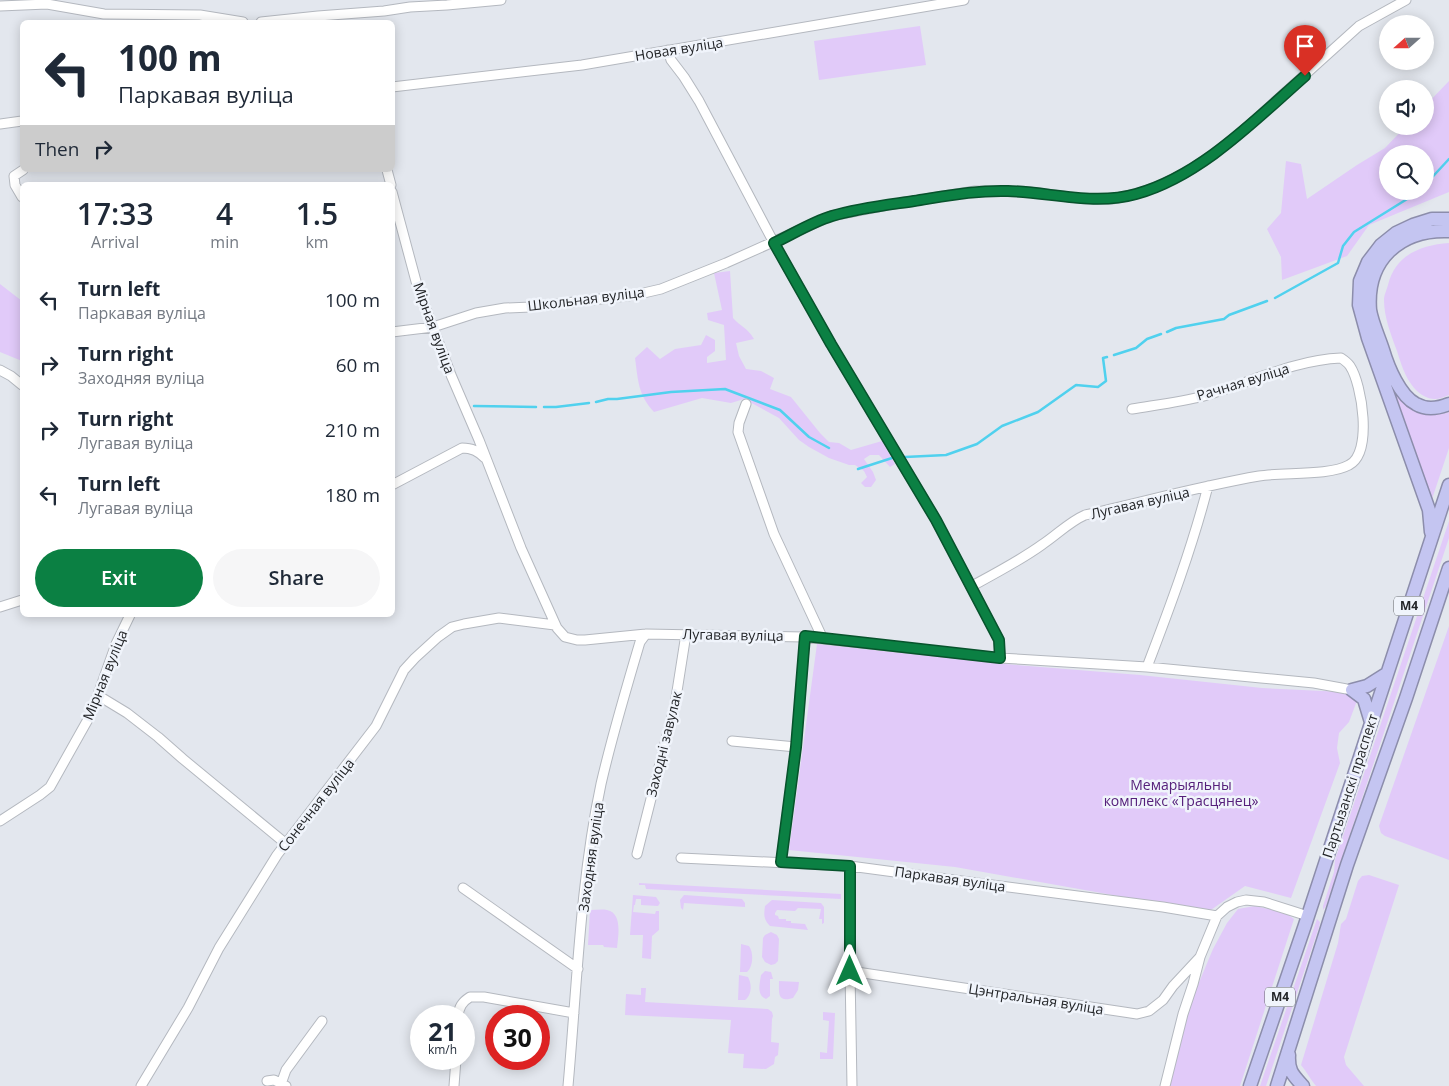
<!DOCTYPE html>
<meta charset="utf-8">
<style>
body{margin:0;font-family:"Open Sans",sans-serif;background:#f6f6f7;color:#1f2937;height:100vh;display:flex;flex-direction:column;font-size:19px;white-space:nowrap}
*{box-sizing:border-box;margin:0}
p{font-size:16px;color:#747a83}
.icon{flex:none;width:28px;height:28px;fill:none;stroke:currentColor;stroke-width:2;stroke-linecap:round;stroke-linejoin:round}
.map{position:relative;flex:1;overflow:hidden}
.details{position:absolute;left:20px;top:182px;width:375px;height:435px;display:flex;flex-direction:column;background:#fff;border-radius:8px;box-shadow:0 2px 12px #0003}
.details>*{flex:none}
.top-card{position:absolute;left:20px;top:20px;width:375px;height:152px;border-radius:8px;box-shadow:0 2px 12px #0003;background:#fff;color:#1f2937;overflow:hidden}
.needle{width:32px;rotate:249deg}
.tools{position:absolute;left:1379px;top:15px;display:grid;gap:10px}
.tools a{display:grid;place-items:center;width:55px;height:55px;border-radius:50%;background:#fff;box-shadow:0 2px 12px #0003;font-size:25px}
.speed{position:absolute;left:410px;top:1005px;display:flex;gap:10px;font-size:25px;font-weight:700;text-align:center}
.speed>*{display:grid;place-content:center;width:65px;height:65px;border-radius:50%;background:#fff;box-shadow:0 2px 12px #0003;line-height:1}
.speed small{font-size:12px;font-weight:400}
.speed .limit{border:8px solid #d22;background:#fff;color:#111}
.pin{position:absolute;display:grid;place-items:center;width:42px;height:42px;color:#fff;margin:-51px -21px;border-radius:50% 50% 50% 0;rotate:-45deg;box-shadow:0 0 5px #0007}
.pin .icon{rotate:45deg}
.me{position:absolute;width:55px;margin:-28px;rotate:0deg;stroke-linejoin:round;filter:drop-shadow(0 0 4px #0008)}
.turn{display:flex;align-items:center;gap:18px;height:105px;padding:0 15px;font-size:22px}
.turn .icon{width:65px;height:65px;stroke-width:2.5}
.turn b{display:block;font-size:35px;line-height:42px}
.then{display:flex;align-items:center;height:48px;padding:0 15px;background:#0003;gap:10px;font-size:19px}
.eta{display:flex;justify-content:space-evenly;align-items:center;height:85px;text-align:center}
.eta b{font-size:30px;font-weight:600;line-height:35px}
.action{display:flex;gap:10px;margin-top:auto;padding:10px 15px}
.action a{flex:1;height:58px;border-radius:30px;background:#0b8043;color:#fff;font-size:20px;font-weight:600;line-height:58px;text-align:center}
.action a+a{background:#f6f6f7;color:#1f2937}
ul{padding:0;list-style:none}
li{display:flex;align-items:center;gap:15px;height:65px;padding:0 15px}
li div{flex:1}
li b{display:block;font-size:19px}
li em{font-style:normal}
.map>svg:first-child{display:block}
.green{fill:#e1caf9;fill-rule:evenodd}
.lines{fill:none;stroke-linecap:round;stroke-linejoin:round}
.stream{stroke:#50d1ee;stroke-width:2.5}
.minor-casing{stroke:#b4b8bf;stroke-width:11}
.highway-casing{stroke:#8c8dab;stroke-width:15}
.minor{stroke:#fff;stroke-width:9}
.highway{stroke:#c4c5f1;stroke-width:12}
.route-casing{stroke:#07532c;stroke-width:12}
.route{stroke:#0b8043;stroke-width:9}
.labels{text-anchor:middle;stroke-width:5;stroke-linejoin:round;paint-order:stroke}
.shield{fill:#f0f4fb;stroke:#606367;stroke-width:1}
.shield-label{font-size:12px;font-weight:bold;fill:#232528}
.street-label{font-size:14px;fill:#232528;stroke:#f0f4fb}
.park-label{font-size:14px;fill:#56207b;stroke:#f0f4fb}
</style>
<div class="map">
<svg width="1449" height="1086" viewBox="0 0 1449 1086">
<rect width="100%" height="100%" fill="#e3e7ee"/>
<!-- green -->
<path class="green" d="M920,26L926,65L819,80L814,41Z
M1449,81V192L1369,225L1347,256L1282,280L1281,257L1267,229L1281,213L1286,161L1301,164L1307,199L1357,165L1385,148L1406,126H1425V106ZM1388,154H1425V191H1388Z
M1449,243V395C1441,399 1432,401 1424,396C1408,387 1402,367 1397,351C1391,335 1384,317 1384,300C1384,295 1387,289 1388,285C1395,255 1421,245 1449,243Z
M730,271L733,318C741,327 747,327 754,339L736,343L739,356L746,369L761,371L774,378L770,389L791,397L820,433L829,442L839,443L851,450L882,441L895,464L890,467L879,455H870L864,459L873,472L876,480L871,487H865L861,483L867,477L864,471L855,465H849L829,458L809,447L799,440L779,418L744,399L731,403L702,398L654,412C638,395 638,380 635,358L647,347L660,359L675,349L701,345L706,335L715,340V351L707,357V363L726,360L724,325L708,320L707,313L722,310L714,273Z
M0,284L22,301V361L0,352Z
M1395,393C1413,409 1424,420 1449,412V448L1432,499Z
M1449,521V538L1326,906L1323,910V906L1334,872L1335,860Z
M1449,626V860L1385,836L1381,833L1379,826Z
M817,644L1005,664L1140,675L1262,688L1344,692L1354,694L1358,698L1349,722L1339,733L1337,748L1340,763L1291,898L1245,886L1208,912L955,867L789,850Z
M1369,875L1399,885L1344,1057L1346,1065L1364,1086H1316C1310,1079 1307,1072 1301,1065L1338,943L1341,924L1346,919L1358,881L1362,876Z
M639,883L841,894V899L646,889L645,885H639Z
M633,895L656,897L660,903L658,906L641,905V899H636L635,905H634L633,912L655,914L656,911H659V930L652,936L651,959L642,958L643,935H630Z
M684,895L742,899L745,903V907L684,903L683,910L681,908L680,900Z
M772,900L821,903L824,907V923L822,924V919H819L821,909L798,908L795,911L777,910L775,913V915L778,916L779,919H786V921H791V923L805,924L808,930L770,926C763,919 764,914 765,906Z
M1255,906C1269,910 1283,909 1294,919L1240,1086H1168L1185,1016L1213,949L1227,923L1238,909Z
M590,910C596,910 602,909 607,910C623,913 618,937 617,948L604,947L603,945H588Z
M1317,919L1320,922L1319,927L1266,1086H1260Z
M771,932L777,935L779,939L778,961L775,964L771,965L765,962L762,957L763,938L765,935Z
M741,944L749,946C754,953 753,967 747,972H740Z
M765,971L771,972L773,979H770V996L766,999C756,995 760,983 761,975Z
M739,975L748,977C752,984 752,995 745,1000H738Z
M779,981L799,982L798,990L793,998C777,1003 779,993 779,981Z
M641,988H646L645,1002L768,1009L772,1012L773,1016L772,1019L771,1042L779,1043L778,1055L775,1057L774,1064L766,1069L743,1068L744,1054L728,1053L731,1020L625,1015L626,994L641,995Z
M823,1012L835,1013L833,1059H820V1052L827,1053L829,1021L823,1020Z"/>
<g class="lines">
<!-- stream -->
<path class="stream" d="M1425,185L1449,159
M1275,298L1338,263L1343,246L1354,232L1420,191
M1167,332L1176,328L1224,319L1229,315L1267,301
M1114,355L1136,348L1147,339L1161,334
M596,402L608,399H617L671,392L725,389L780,410L809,437L829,448
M474,406L536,407
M544,407H556L589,403
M905,457L946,455L977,444L1002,426L1038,412L1076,385L1098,387L1106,381L1103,358L1107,357
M858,469L892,458"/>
<!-- minor casing -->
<g class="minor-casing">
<path id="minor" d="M0,6L47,4L104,14L200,15L243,22
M261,22L318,16L384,11L410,7L447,5L501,0
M668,50L671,60L684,77L699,101L774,243L831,344L936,520L999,640L1000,658
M392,87L582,65L964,0
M0,124L22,121
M387,170L391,185
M392,192L417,285L451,375L479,440L521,548L557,628L565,637L577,640H585L646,634L805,637L1000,658L1147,667L1261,678L1314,683L1352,690
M22,197L15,185L14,176L23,170
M392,332L433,327L476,313L505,308L531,307L635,295L661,289L726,263L831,216L888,205L975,191L1029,192L1086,199H1112L1136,194L1159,186L1187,172L1212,155L1237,136L1359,26L1406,0
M0,370L11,376L22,385
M746,404L739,423L738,432L774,534L823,639
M392,485L462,448C472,448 478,451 485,458
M972,586C996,573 1021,560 1043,544C1058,534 1069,522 1085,515C1143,502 1201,486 1259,476C1284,472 1329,476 1349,465C1373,453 1362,384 1350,366C1348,363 1344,360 1341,358C1293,360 1250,383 1204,396C1181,402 1156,405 1132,409
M0,607L22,600
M1147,667C1170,607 1192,548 1208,486
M99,696L127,713L158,737L183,759L285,843
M732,741L796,747
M0,821L40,795L50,787L91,714L116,644L130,615
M637,854L675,704L686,634
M681,858L850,866L969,882L1163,907L1217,916
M781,862L796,747L805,637
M850,866V971L852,1086
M463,888L578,969
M850,971L1137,1014L1149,1011L1163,1000L1173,986L1200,957
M458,1016C459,1007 462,1002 470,997H484L574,1013
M267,1081L274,1080L286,1086
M281,1084L286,1070L322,1021
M141,1086L188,1008L219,948L277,855L376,726L404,670L415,658L438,637L452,627L464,624L499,618L555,625
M454,1086L456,1059
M568,1086C577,986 580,883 601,784C612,736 626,689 640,642L646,634
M1165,1086L1183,1014L1193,984L1200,957L1217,916L1227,907L1237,902L1246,900L1264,902L1308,916"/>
</g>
<!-- highway casing -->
<g class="highway-casing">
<path id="highway" d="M1449,231C1400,229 1366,260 1370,310C1372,323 1379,337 1383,350C1388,367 1400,396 1416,404C1426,410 1439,408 1449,404
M1431,532L1429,510L1368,338L1359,305L1360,281L1368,262L1381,245L1396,233L1413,225L1432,219H1449
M1352,690L1364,699L1371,722
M1352,690L1367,686L1386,674
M1289,1055C1288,1071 1293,1075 1303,1086
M1250,1086L1305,925L1449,485
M1277,1086L1347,865L1406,698L1449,568"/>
</g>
<!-- minor -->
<use href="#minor" class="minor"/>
<!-- highway -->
<use href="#highway" class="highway"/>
</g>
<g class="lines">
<!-- route casing -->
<g class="route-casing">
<path id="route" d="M850,971V866L781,862L796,747L805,636L1000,658L999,640L936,520L831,344L774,243C793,234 812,222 832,216C859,208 887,205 914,201C946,196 976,190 1008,191C1050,192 1094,206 1136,194C1201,176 1256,119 1305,76"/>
</g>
<!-- route -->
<use href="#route" class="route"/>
</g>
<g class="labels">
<!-- shield labels -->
<g class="shield">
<rect x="1394" y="596.5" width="30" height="19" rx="4"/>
<rect x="1265" y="987.5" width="30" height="19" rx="4"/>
</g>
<g class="shield-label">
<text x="1409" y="610">М4</text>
<text x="1280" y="1001">М4</text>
</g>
<!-- street labels -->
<g class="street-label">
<text transform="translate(679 49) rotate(-9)" y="5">Новая вуліца</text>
<text transform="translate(586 299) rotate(-7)" y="5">Школьная вуліца</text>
<text transform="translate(434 328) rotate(70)" y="5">Мірная вуліца</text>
<text transform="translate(1243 382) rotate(-17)" y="5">Рачная вуліца</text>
<text transform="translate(1140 503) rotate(-13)" y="5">Лугавая вуліца</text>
<text transform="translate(733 635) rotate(1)" y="5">Лугавая вуліца</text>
<text transform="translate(105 675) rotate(-68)" y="5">Мірная вуліца</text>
<text transform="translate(664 744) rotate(-76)" y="5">Заходні завулак</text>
<text transform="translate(1350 786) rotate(-72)" y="5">Партызанскі праспект</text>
<text transform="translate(316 805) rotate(-52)" y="5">Сонечная вуліца</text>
<text transform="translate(591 857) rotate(-82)" y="5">Заходняя вуліца</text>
<text transform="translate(950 879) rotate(8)" y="5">Паркавая вуліца</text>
<text transform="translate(1036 999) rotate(9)" y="5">Цэнтральная вуліца</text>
</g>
<!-- park labels -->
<g class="park-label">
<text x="1181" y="790">Мемарыяльны<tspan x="1181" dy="16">комплекс «Трасцянец»</tspan></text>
</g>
</g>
</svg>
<div class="tools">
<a><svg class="needle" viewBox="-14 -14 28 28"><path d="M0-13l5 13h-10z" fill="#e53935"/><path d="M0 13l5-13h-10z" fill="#747a83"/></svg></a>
<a><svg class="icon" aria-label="sound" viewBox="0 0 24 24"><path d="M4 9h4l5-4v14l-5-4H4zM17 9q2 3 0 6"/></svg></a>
<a><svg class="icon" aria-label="search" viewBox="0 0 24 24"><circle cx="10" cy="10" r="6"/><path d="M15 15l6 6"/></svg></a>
</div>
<div class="speed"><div>21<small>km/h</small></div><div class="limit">30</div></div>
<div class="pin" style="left:1305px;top:76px;background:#d93025"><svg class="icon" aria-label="arrive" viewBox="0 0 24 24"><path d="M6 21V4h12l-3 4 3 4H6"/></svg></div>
<svg class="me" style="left:850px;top:971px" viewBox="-20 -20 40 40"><path d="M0-17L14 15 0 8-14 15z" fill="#0b8043" stroke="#fff" stroke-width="4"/></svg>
<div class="top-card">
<div class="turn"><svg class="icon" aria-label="left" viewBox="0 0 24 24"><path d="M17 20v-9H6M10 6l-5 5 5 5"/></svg><div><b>100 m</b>Паркавая вуліца</div></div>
<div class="then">Then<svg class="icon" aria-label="right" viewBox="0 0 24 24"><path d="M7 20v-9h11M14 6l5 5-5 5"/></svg></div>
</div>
<section class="details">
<div class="eta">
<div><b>17:33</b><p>Arrival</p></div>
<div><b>4</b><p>min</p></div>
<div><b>1.5</b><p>km</p></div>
</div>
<ul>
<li><svg class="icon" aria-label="left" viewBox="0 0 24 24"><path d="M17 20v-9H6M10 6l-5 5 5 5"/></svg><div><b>Turn left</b><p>Паркавая вуліца</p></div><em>100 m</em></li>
<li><svg class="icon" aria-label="right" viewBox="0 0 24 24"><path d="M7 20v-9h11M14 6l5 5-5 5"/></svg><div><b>Turn right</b><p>Заходняя вуліца</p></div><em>60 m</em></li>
<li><svg class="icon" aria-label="right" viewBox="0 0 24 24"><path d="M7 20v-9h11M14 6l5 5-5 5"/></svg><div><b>Turn right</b><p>Лугавая вуліца</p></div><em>210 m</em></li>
<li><svg class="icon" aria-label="left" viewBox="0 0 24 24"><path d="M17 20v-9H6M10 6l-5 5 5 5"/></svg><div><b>Turn left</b><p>Лугавая вуліца</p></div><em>180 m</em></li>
</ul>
<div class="action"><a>Exit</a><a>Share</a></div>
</section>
</div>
